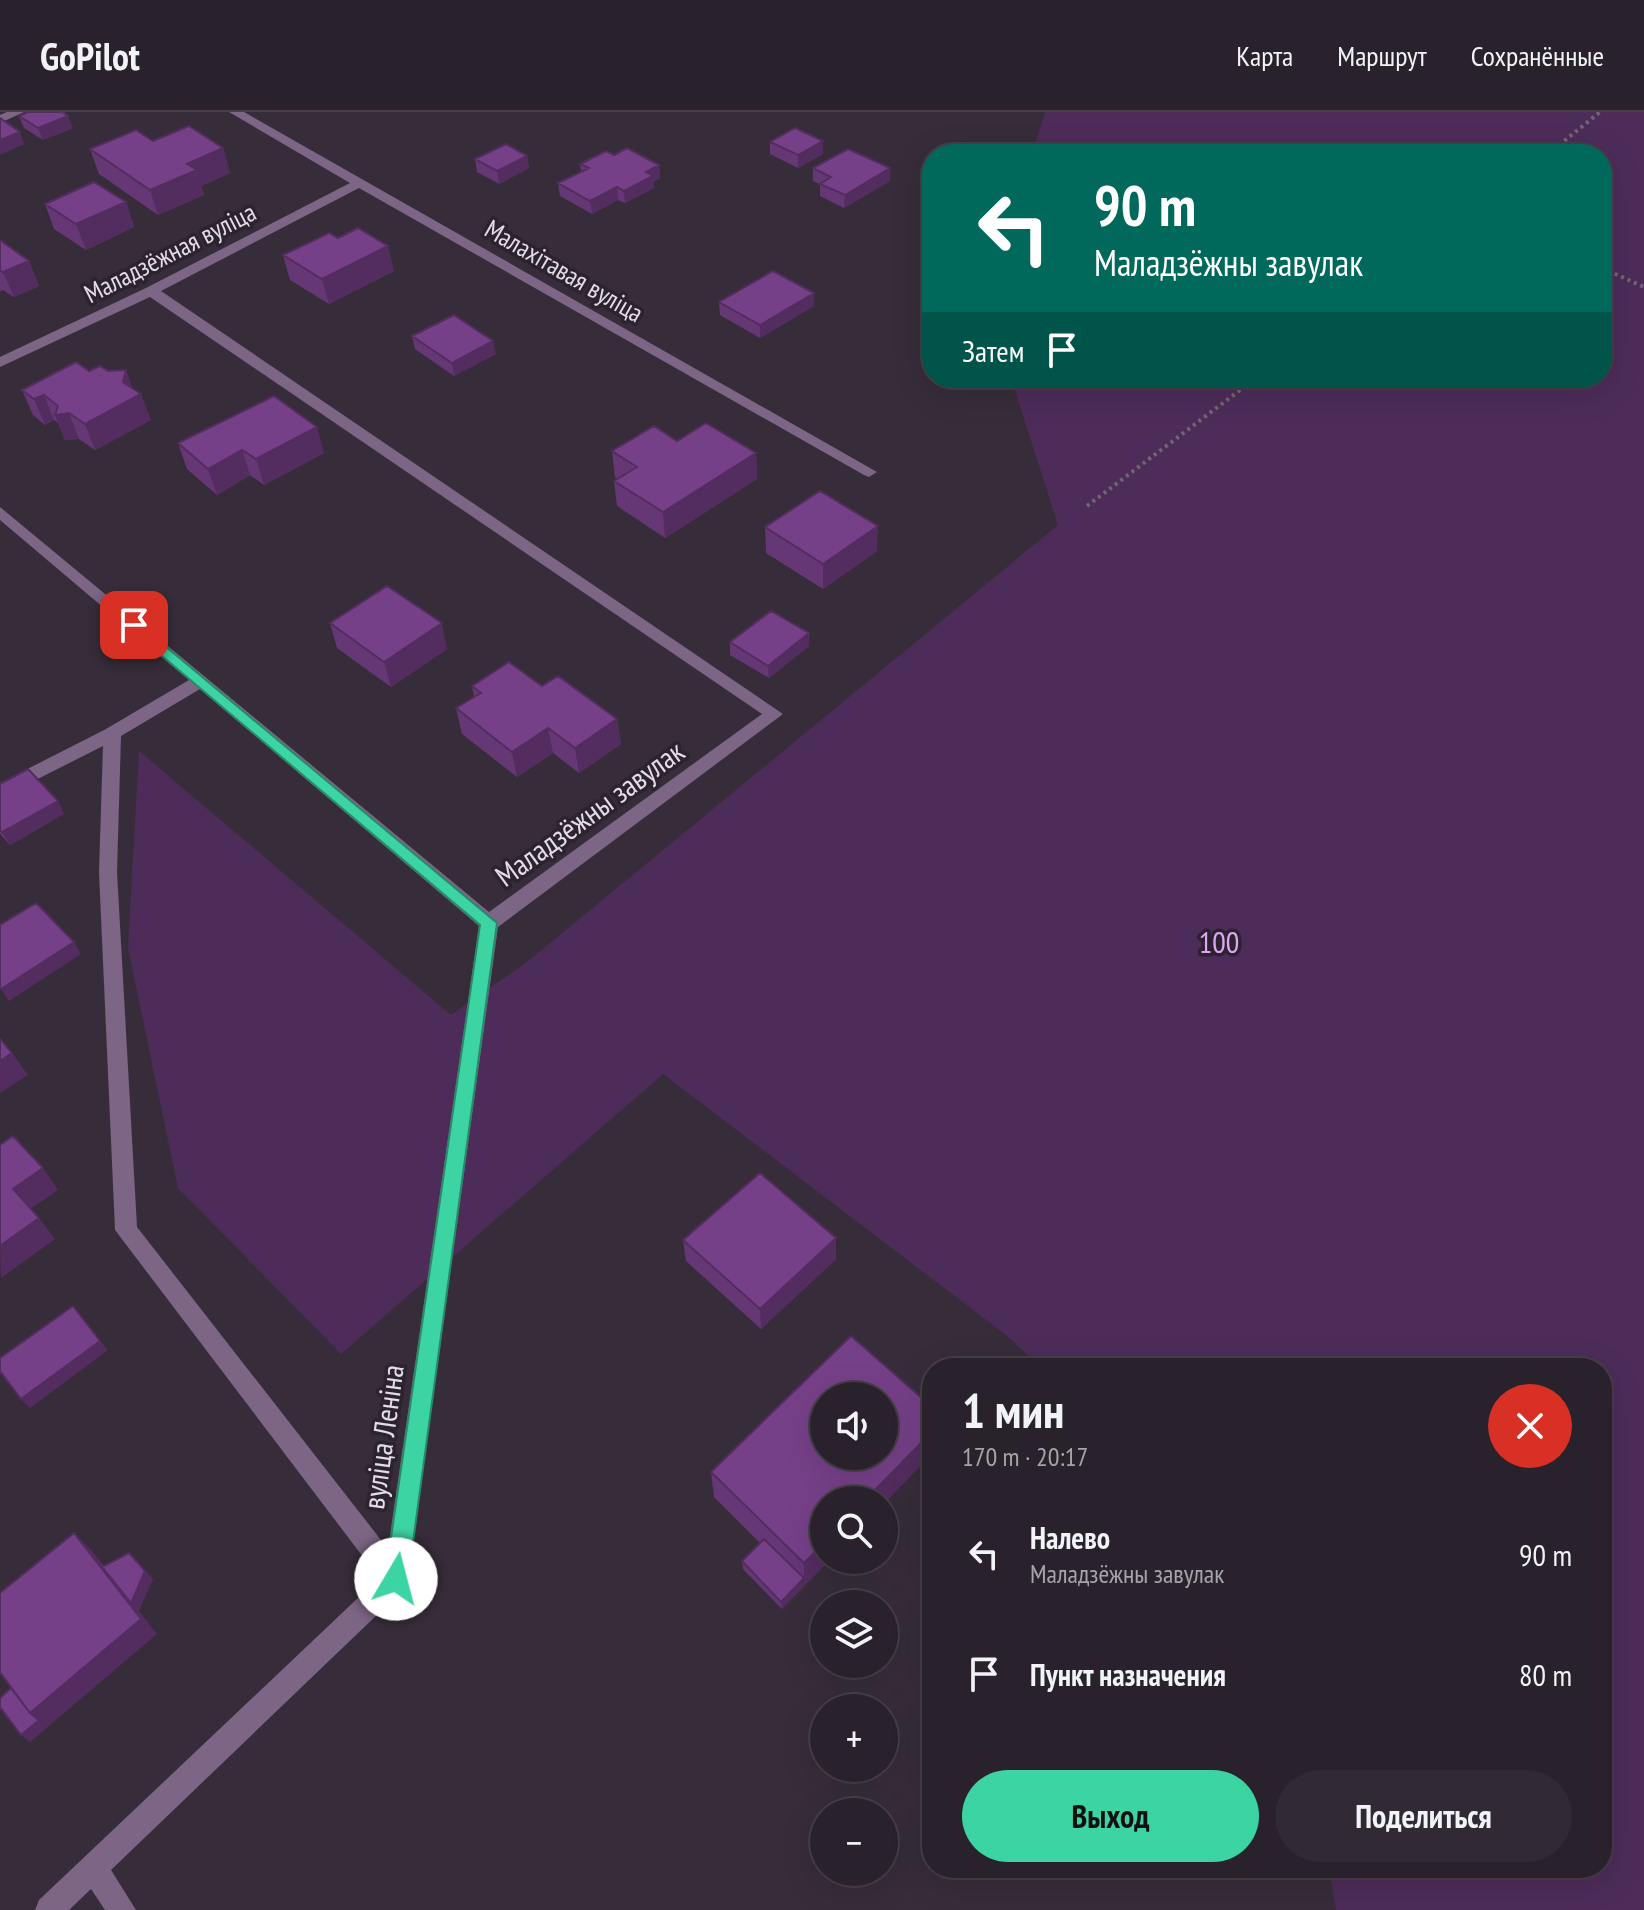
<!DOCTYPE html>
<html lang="ru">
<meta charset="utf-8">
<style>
body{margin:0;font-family:"PT Sans Narrow",sans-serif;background:#312a34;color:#f1f3f6;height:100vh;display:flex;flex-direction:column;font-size:30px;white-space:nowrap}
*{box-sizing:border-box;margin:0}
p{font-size:26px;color:#a5a4a9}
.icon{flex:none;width:44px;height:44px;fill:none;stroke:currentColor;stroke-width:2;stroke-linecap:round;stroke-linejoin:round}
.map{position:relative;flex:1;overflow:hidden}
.sheet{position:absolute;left:922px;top:1246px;width:690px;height:520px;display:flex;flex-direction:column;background:#29222c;border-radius:32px;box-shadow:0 8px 32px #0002,0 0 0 2px #453f48}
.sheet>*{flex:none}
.guide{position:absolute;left:922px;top:32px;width:690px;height:244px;border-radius:32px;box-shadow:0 8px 32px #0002,0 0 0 2px #453f48;background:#00695c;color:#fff;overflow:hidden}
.buttons{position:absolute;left:810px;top:1270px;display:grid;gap:16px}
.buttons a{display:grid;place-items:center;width:88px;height:88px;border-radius:50%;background:#29222c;box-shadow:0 8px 32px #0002,0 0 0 2px #453f48;font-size:40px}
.pin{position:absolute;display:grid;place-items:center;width:68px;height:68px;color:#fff;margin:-34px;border-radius:16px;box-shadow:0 4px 12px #0006}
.me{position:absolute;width:88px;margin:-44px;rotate:8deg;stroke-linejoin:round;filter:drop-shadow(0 0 6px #0008)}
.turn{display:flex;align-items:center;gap:28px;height:168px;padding:0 40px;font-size:36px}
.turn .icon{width:104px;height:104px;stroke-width:2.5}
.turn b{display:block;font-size:56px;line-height:68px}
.then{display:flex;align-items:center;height:76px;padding:0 40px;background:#0003;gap:16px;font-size:30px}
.round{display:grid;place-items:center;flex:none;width:84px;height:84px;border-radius:42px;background:#312a34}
.head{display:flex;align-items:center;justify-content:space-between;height:136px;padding:0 40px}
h1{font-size:48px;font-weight:700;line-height:60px}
.primary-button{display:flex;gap:16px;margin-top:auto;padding:16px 40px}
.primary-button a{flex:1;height:92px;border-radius:48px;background:#3dd4a3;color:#111;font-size:32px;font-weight:700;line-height:92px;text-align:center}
.primary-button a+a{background:#312a34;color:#f1f3f6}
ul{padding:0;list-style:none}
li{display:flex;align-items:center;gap:24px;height:120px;padding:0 40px}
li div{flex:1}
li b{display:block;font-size:30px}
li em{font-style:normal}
header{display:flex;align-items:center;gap:48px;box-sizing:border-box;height:112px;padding:0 40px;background:#29222c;border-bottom:2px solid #453f48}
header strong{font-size:38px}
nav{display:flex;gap:44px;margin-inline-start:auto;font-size:28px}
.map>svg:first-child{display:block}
.green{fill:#4d2c59}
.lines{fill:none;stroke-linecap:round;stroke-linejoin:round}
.path{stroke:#706772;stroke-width:4;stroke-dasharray:3 4;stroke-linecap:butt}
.minor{fill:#7c6585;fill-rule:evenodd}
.wall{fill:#653775}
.shaded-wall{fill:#532d5f}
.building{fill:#764088;stroke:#532d5f;stroke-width:2;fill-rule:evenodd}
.route{fill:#3dd4a3;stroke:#288a6a;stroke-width:2}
.labels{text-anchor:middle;stroke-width:7;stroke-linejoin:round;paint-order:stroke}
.far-street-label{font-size:26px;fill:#e3dde5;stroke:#2d2330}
.street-label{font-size:30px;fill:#e3dde5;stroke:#2d2330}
.park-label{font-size:30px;fill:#e0a6f5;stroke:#2d2330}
</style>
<header>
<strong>GoPilot</strong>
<nav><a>Карта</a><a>Маршрут</a><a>Сохранённые</a></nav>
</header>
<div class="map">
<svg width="1644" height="1798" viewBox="0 0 1644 1798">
<rect width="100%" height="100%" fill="#372d3a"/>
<!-- green -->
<path class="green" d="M1045,0H1644V1798H1336L1329,1756H1602V1256H1042L1006,1223L663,962L341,1242L178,1076L128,836L139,639L451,903L527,850L1058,413L1011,266H1602V42H1032Z"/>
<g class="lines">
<!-- path -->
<path class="path" d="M1548,42L1600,0
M1602,156L1644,175
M1087,394L1256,266"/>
<!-- minor -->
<path class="minor" d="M7,0H24L0,11V3Z
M229,0H244L877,360L869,365L864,363L359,76L161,179L783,602L498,815L408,1467L405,1476L111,1758L136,1798H105L91,1777L69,1798H35L39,1788L379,1466L115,1118L99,760L103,634L0,686V671L106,617L189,568L0,408V395L489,800L762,602L150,185L0,255V245L146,176L350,71ZM200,577L479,814L388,1437L137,1115L117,760L121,624Z"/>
</g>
<!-- wall -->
<path class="wall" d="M19,4L73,16L43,28L24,16Z
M153,29L223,36L230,61L201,74L204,83L158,103L99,62L90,37Z
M770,30L823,42L798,56L770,42Z
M614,43L659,53L660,66L654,69V76L625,91L618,88L592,102L560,84L558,71L581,60L580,52Z
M527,44L529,56L499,72L477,60L475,47Z
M813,56H890V69L844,96L820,84V72L813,69Z
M126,90L134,115L86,138L54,117L45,92Z
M0,128L29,149L39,174L14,185L3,178L0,179Z
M283,143L394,159L329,192L290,168Z
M719,190L814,194L760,226L720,203Z
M412,224L496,242L454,264L415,237Z
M126,258L132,276L151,308L95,338L79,327L65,328L58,311L54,308L45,313L33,303L22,278L89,259Z
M677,329L756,341L757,367L665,426L617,394L614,369L617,367L615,365L612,339Z
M178,331L324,341L264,373L250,363L217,383L187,357Z
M765,415L877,439L823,477L766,441Z
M330,511L447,537L391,575L337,536Z
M809,521V534L769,566L730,543V530Z
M472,574H542L617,607L621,632L579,661L553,641L517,665L462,622L456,596L474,585Z
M0,672L64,702L10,733L0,722Z
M683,1128L836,1147L761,1217L686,1149Z
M711,1360L824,1448L782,1497L743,1457L742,1449L760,1431L714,1385Z"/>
<!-- shaded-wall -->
<path class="shaded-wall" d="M68,4L73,16L43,28L38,16Z
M20,20L24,32L0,43V28Z
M823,29V42L798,56V43Z
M223,36L230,61L201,74L204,83L158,103L150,78L187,52Z
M527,44L529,56L499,72L497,59Z
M659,53L660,66L654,69V76L625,91L624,79L646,60Z
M890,56V69L844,96L845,83Z
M617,75L618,88L592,102L590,89Z
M126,90L134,115L86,138L76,112Z
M388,134L394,159L329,192L322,167Z
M29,149L39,174L14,185L3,160Z
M814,181V194L760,226V213Z
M493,229L496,242L454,264L452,251Z
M126,258L135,284L141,282L151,308L95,338L85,312L123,270Z
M44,283L54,308L45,313L34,287Z
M69,301L79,327L65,328L55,303Z
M317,315L324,341L264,373L256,347Z
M242,338L250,363L217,383L208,357Z
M756,341L757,367L665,426L663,400Z
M878,414L877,439L823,477V452Z
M442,511L447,537L391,575L384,550Z
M809,521V534L769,566L768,554Z
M617,607L621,632L579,661L575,636Z
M548,616L553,641L517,665L512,640Z
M58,689L64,702L10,733L2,720Z
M74,830L81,842L9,889L1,877Z
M12,941L28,963L0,981V949Z
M43,1056L58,1078L29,1098L13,1077Z
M39,1106L55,1127L1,1166L0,1134Z
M836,1126V1147L761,1217L760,1197Z
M100,1229L108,1238L30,1296L21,1287Z
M932,1320V1342L884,1392V1388H865Z
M74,1421L91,1438L131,1489L129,1441L153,1467L139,1499L157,1522L30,1630L21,1623L30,1601Z
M824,1431V1448H830L782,1497L781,1490L804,1466V1451Z"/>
<!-- building -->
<path class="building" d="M28,0H63L68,4L38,16L19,4Z
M0,6L20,20L0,28Z
M189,14L223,36L187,52L197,58L150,78L90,37L136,18L153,29Z
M795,16L823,29L798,43L770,30Z
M506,32L527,44L497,59L475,47Z
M627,36L659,53L646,60L653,64L624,79L617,75L590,89L558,71L589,56L580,52L606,39L614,43Z
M848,37L890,56L845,83L820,72L831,65L813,56Z
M94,70L126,90L76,112L45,92Z
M358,116L388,134L322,167L283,143L329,121L338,126Z
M0,128L29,149L3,160L0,158Z
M773,159L814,181L760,213L719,190Z
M454,203L493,229L452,251L412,224Z
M76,250L89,259L100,254L108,259L126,258L123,270L141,282L85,312L69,301L55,303L58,294L44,283L34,287L22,278Z
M274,284L317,315L256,347L242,338L208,357L178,331Z
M706,311L756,341L663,400L614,369L637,355L612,339L654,314L677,329Z
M820,379L878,414L823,452L765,415Z
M387,474L442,511L384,550L330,511Z
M771,499L809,521L768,554L730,530Z
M509,550L542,574L558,564L617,607L575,636L548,616L512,640L456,596L481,581L472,574Z
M28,657L58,689L2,720L0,718V672Z
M36,791L74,830L1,877L0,876V813Z
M0,927L12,941L0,949Z
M13,1024L43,1056L13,1077L39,1106L0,1134V1033Z
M760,1061L836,1126L760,1197L683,1128Z
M73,1194L100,1229L21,1287L0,1259V1246Z
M851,1224L932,1295V1320L865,1388H824V1431L804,1451L711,1360ZM824,1284H884V1344H824Z
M74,1421L141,1507L30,1601L0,1560V1481Z
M764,1427L804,1466L781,1490L742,1449Z
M129,1441L145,1459L131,1491L102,1455Z
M11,1576L30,1601L39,1608L21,1623L0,1595V1586Z"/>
<!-- route -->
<path class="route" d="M134,508L497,811L408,1467L404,1475L396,1479L388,1475L385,1467L480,813L129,516L126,513Z"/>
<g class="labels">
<!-- far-street labels -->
<g class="far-street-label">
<text transform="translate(170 141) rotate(-27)" y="9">Маладзёжная вуліца</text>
<text transform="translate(564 159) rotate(30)" y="9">Малахітавая вуліца</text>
</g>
<!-- street labels -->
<g class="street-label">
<text transform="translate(590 702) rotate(-36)" y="10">Маладзёжны завулак</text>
<text transform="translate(384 1325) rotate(-82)" y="10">вуліца Леніна</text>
</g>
<!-- park labels -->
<g class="park-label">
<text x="1219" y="841">100</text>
</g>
</g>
</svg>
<div class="buttons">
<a><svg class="icon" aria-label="sound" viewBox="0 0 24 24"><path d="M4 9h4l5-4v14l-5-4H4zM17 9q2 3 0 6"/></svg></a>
<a><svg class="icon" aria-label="search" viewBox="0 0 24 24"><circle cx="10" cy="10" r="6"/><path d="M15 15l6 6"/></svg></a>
<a><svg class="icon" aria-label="layers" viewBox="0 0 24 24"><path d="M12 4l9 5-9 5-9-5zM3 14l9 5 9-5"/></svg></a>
<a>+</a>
<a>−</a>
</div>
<div class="pin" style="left:134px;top:513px;background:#d93025"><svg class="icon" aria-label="arrive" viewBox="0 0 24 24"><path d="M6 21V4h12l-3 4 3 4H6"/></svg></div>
<svg class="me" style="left:396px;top:1467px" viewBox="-20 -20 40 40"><circle r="19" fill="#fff"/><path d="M0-13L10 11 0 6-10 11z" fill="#3dd4a3"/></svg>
<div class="guide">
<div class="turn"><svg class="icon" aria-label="left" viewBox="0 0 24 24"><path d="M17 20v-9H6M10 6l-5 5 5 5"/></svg><div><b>90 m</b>Маладзёжны завулак</div></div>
<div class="then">Затем<svg class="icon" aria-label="arrive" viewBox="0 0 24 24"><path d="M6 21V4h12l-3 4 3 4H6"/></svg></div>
</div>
<section class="sheet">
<div class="head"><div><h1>1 мин</h1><p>170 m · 20:17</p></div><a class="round" style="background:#d93025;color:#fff"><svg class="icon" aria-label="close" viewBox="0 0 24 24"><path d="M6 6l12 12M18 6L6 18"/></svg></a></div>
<ul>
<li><svg class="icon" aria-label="left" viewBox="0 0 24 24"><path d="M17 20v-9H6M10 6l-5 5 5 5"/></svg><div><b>Налево</b><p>Маладзёжны завулак</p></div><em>90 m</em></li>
<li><svg class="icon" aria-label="arrive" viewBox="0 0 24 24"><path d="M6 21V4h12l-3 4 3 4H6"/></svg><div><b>Пункт назначения</b></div><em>80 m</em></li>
</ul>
<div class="primary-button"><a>Выход</a><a>Поделиться</a></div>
</section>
</div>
